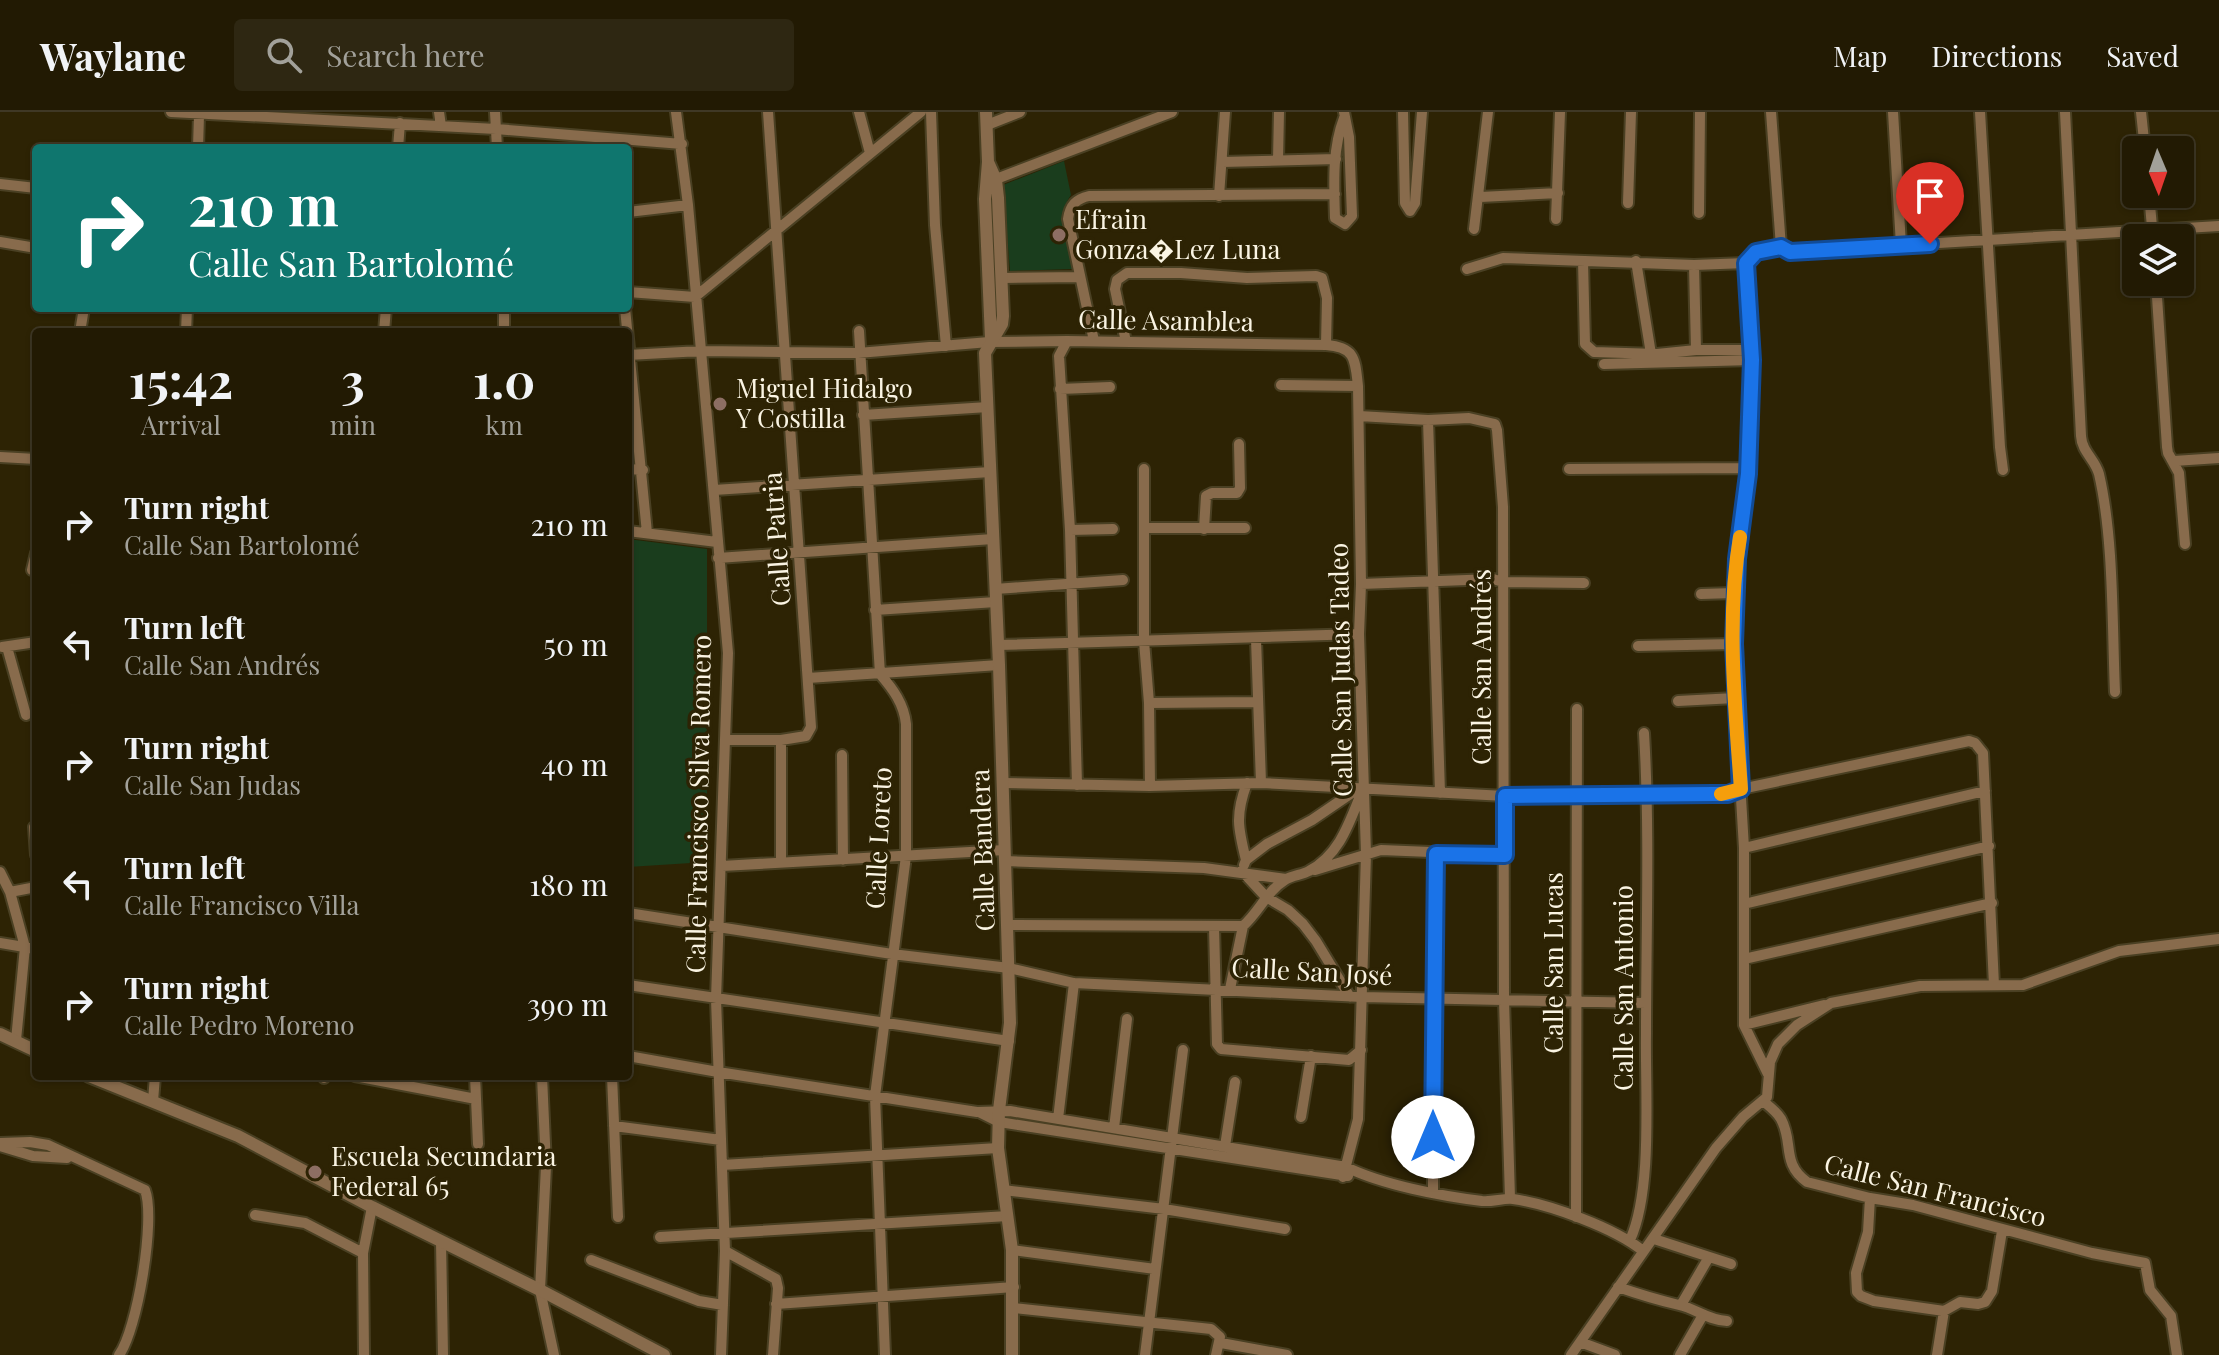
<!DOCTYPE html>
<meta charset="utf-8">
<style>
body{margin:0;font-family:"Playfair Display",serif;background:#2e2712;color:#f1f3f6;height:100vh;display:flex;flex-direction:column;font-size:30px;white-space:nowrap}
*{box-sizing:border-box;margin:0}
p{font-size:26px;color:#a2a19a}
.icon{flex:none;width:44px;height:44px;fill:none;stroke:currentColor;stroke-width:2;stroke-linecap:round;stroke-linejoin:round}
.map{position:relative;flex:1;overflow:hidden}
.sheet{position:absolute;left:32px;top:216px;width:600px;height:752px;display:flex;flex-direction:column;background:#221a03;border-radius:8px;box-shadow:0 2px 6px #0004,0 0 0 2px #3f3825}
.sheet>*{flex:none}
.top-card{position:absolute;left:32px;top:32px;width:600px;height:168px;border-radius:8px;box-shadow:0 2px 6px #0004,0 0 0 2px #3f3825;background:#0f766e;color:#fff;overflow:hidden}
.needle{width:52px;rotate:178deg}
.buttons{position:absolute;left:2122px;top:24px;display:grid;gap:16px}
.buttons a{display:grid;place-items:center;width:72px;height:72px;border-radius:8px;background:#221a03;box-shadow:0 2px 6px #0004,0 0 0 2px #3f3825;font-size:40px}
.pin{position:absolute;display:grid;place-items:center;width:68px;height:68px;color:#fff;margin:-82px -34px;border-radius:50% 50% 50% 0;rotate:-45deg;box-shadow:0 0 8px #0007}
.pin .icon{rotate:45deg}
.me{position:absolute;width:88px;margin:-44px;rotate:0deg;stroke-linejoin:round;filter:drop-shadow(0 0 6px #0008)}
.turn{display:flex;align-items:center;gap:28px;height:168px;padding:0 24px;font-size:36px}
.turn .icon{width:104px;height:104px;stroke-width:2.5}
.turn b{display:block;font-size:56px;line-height:68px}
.eta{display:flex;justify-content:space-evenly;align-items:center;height:136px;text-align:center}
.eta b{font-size:48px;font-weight:700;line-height:56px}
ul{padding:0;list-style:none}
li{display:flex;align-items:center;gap:24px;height:120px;padding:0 24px}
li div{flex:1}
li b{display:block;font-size:30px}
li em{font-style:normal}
header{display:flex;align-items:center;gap:48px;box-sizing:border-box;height:112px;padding:0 40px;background:#221a03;border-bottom:2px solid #3f3825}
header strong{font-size:38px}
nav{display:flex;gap:44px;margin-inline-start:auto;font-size:28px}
.search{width:560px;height:72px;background:#2e2712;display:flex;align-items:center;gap:20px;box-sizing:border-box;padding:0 28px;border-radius:8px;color:#a2a19a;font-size:30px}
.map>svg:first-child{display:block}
.green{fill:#1a3d1d}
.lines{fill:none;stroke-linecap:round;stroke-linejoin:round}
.minor-casing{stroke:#4a4023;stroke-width:14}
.tertiary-casing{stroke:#4a4023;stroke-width:16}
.minor{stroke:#886b4c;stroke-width:10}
.tertiary{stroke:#886b4c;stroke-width:12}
.route-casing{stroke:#114b97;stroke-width:20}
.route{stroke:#1a73e8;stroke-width:14}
.slow{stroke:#f59e0b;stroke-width:14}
.education-dot{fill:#8d6e63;stroke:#2d2304;stroke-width:3}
.labels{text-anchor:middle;stroke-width:7;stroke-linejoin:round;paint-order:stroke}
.poi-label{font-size:26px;fill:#faf4e3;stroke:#2d2304;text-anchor:start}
.street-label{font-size:26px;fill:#faf4e3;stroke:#2d2304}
</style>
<header>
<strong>Waylane</strong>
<div class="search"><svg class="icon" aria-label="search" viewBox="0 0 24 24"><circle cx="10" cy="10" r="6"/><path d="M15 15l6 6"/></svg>Search here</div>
<nav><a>Map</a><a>Directions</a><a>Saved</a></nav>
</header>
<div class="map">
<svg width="2219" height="1243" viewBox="0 0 2219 1243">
<rect width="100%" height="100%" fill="#2d2304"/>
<!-- green -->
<path class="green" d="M1064,49L1071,83C1055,105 1068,133 1073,157L1010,159L1003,73Z
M628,427L707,437V750L628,755Z"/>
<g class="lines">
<!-- minor casing -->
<g class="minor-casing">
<path id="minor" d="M171,0L496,17L682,32
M439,0L441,14
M495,0L497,36
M676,0L688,93L728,541L716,887L725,1139L721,1243
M859,0L870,41
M931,0L935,113L946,234
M1344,0L1349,25L1352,104L1345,112L1335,106C1334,73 1332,37 1344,6
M1403,0L1405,91L1410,99
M1771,0L1781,135
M1893,0L1901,133
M1980,0L2000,335L2003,358
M2065,0L2081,324C2082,340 2095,347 2099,362C2114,427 2112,513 2115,580
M2141,0L2145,38
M987,13L1020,0
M198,36L199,3
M398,36L400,11
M1278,48L1279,0
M1222,50L1336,47
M991,69L1172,0
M0,72L36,76
M2149,82L2153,126
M1219,84L1225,0
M1480,85L1558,81
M1628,91L1631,0
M1410,99L1415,91L1422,0
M628,100L688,93
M1699,101L1700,0
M1556,107L1560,0
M1474,117L1488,0
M0,130L36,136
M1583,149L1585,232L1594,240L1657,242L1696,238H1751
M1636,149L1651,242
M1467,157L1503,146L1694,153
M1003,166L1080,165
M2156,170L2167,335L2168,341L2179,361L2185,432
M628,180L695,185L921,0
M504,196V220
M625,196L647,421
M859,219L880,562C893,577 904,592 906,612V744L875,984L885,1243
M80,220L84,196
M186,220L187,196
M384,220L386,196
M1067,229L1059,244L1070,418L1077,673
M1094,229L1068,107C1070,93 1076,87 1089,84L1335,82
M1126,230L1115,177L1117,168L1127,161H1181L1247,166L1316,164L1322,166L1327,186L1326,233
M1696,238L1694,153L1746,151
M628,243L701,239L858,241L989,230L1067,229L1326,233C1356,235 1355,248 1358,274L1361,472L1359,522L1366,742L1358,1007L1343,1065
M1604,252L1752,248
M1281,273L1358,274
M1060,277L1110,275
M863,303L988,295
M1359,304L1428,308L1469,306L1495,312L1497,318L1503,395L1504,888L1510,1086
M1428,308L1440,681
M0,345L36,347
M2174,349L2219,346
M628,357L643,358
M1144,357V529L1149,591L1150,674
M1569,357L1748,356
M714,378L990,360
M1144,416H1245
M1204,417L1206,384L1212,381H1237L1240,376L1239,332
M1070,418L1113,417
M628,419L717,430
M718,446L993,427
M32,458L36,441
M1361,472L1493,467L1503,470L1584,471
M995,477L1123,468
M1701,482L1734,481
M875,498L996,490
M1256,527L1261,671
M998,533L1359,522
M1638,534L1734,532
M2,535L36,530
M7,535L26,603
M808,566L999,553
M1678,589L1735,586
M1149,591L1258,590
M725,628H781L806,624L811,615L768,0
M842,643L843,748
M1003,671L1150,674L1261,671L1505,684L1713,682H1728L1741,677L1969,629L1975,631L1983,641L1994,873
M34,715L36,743
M1744,736L1985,679
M1246,748L1267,732L1312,708L1359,676
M1005,749L1204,756L1286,767
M781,751V628
M1244,753L1246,748C1238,716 1235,703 1247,671
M722,754L1005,738
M1315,758L1381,738L1505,743
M1242,759L1266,785L1288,798L1303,812L1316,829L1350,885
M0,760L10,780L25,835L16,928
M10,780L36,775
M1744,792L1989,734
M628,801L892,842L1009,856L1074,871L1362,885L1646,891
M1007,813L1243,814C1259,800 1267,779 1285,768C1292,763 1302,763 1309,759C1341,742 1350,708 1363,677
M1214,814L1217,932L1221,937L1349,948L1361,938
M0,831L36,837
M1744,847L1992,791
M628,873L1009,929
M1230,877L1243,814
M1744,913L1824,893
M628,944L718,960L977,1000L1010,999L1346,1055C1383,1073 1441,1084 1482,1089C1493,1090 1503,1086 1513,1087C1549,1092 1615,1116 1643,1139
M1768,962L1744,913V736L1735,586L1734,481L1748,362L1752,248L1746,151L1756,140L1781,135L1790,140L2219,114
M355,964L476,987
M475,964L478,1032
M542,964L546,1054L540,1178L554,1243
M612,964L618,1105
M324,966V964
M153,989L155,964
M1763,989C1769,994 1777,1000 1781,1007C1794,1031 1781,1051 1807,1070L1870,1086L1913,1093L2092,1141L2145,1151L2150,1178L2171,1204L2177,1243
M979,1000L999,1010L1348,1064
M1301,1005L1311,944
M1058,1007L1074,871
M614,1014L721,1028
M1114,1016L1127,907
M0,1031L30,1030L48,1033L145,1078C156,1107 137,1219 119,1243
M0,1034L33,1044L67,1046
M1225,1034L1235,970
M722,1053L998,1036
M1003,1078L1164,1097L1285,1117
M1433,1080V888L1436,742
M1870,1086L1868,1120L1856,1161L1857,1180L1861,1184L1874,1189L1944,1199L1960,1190L1978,1192L1985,1190L1992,1179L2002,1119
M255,1103L305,1111L363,1141
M1576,1105L1577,597
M660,1125L1008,1104
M1654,1127L1731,1152
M1630,1128C1653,1078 1645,979 1646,922C1646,822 1650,721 1644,621
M441,1129L443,1243
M1012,1138L1155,1157
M725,1139L776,1167L778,1176L773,1243
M591,1148L699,1189L723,1193
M1618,1175C1638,1182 1658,1188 1679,1193C1697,1197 1707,1208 1727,1209
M776,1192L1014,1175
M1681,1193L1709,1145
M1013,1196L1211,1217L1220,1225L1216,1243
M1580,1230L1615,1243
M1221,1231L1287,1243
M364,1243L363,1141L372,1095
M1145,1243L1183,938
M1571,1243L1716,1036L1743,1005L1767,985L1770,950L1778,932L1797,913L1831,891L1920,874L2023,873L2119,839L2219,827
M1680,1243L1703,1203
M1937,1243L1944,1199"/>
</g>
<!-- tertiary casing -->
<g class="tertiary-casing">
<path id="tertiary" d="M986,0L988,50L985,87L991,227
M988,50L996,68L998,86L1003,204L1002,212L985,241L999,553L1010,911L999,998L998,1036L1012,1138V1243
M0,922L36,939
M89,964L238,1024L372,1095L540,1178L664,1243"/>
</g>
<!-- minor -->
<use href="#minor" class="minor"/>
<!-- tertiary -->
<use href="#tertiary" class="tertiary"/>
</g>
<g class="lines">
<!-- route casing -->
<g class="route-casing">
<path id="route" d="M1433,1025L1436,742L1505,743V684L1713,682H1728L1741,677L1734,532L1737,447L1748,362L1752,248L1746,151L1756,140L1781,135L1790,140L1930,132"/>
</g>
<!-- route -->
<use href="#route" class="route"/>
<!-- slow -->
<path class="slow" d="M1721,682L1741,677C1735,594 1726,507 1740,425"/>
</g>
<!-- markers -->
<g class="education-dot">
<circle cx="1059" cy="123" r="8"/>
<circle cx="720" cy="292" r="8"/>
<circle cx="315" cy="1060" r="8"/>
</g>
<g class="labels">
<!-- poi labels -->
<g class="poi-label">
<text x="1075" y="117">Efrain<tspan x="1075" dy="30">Gonza�Lez Luna</tspan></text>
<text x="736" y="286">Miguel Hidalgo<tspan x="736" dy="30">Y Costilla</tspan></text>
<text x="331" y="1054">Escuela Secundaria<tspan x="331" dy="30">Federal 65</tspan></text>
</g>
<!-- street labels -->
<g class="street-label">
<text transform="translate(1166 209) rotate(1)" y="9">Calle Asamblea</text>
<text transform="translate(777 427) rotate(-94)" y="9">Calle Patria</text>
<text transform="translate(1482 555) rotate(-90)" y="9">Calle San Andrés</text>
<text transform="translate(1341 558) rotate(-91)" y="9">Calle San Judas Tadeo</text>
<text transform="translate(699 692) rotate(-89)" y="9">Calle Francisco Silva Romero</text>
<text transform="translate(879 726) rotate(-87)" y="9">Calle Loreto</text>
<text transform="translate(983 738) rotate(-92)" y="9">Calle Bandera</text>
<text transform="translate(1554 851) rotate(-90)" y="9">Calle San Lucas</text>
<text transform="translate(1312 860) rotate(3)" y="9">Calle San José</text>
<text transform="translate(1624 876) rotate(-90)" y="9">Calle San Antonio</text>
<text transform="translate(1935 1079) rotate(14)" y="9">Calle San Francisco</text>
</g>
</g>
</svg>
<div class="buttons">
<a><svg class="needle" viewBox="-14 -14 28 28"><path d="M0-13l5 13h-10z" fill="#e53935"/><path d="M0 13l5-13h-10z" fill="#a2a19a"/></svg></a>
<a><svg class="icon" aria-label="layers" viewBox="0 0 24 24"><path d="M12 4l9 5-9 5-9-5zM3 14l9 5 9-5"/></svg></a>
</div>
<div class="pin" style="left:1930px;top:132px;background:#d93025"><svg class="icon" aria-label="arrive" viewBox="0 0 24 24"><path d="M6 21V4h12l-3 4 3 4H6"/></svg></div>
<svg class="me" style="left:1433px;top:1025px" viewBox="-20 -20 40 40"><circle r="19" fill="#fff"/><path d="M0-13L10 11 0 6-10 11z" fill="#1a73e8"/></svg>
<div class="top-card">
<div class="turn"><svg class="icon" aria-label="right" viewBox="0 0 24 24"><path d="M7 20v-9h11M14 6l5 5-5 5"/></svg><div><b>210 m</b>Calle San Bartolomé</div></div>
</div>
<section class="sheet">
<div class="eta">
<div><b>15:42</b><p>Arrival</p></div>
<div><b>3</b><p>min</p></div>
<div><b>1.0</b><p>km</p></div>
</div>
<ul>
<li><svg class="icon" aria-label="right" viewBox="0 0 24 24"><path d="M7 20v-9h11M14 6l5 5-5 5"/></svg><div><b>Turn right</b><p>Calle San Bartolomé</p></div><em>210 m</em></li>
<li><svg class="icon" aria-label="left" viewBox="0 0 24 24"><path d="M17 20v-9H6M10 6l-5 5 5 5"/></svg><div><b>Turn left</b><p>Calle San Andrés</p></div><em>50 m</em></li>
<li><svg class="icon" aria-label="right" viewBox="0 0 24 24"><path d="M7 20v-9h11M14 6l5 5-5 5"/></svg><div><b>Turn right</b><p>Calle San Judas</p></div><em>40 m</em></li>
<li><svg class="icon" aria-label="left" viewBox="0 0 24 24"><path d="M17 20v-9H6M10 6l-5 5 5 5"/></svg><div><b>Turn left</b><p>Calle Francisco Villa</p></div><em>180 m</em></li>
<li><svg class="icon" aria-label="right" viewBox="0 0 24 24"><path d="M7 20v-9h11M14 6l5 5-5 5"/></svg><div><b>Turn right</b><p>Calle Pedro Moreno</p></div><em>390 m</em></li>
</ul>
</section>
</div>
